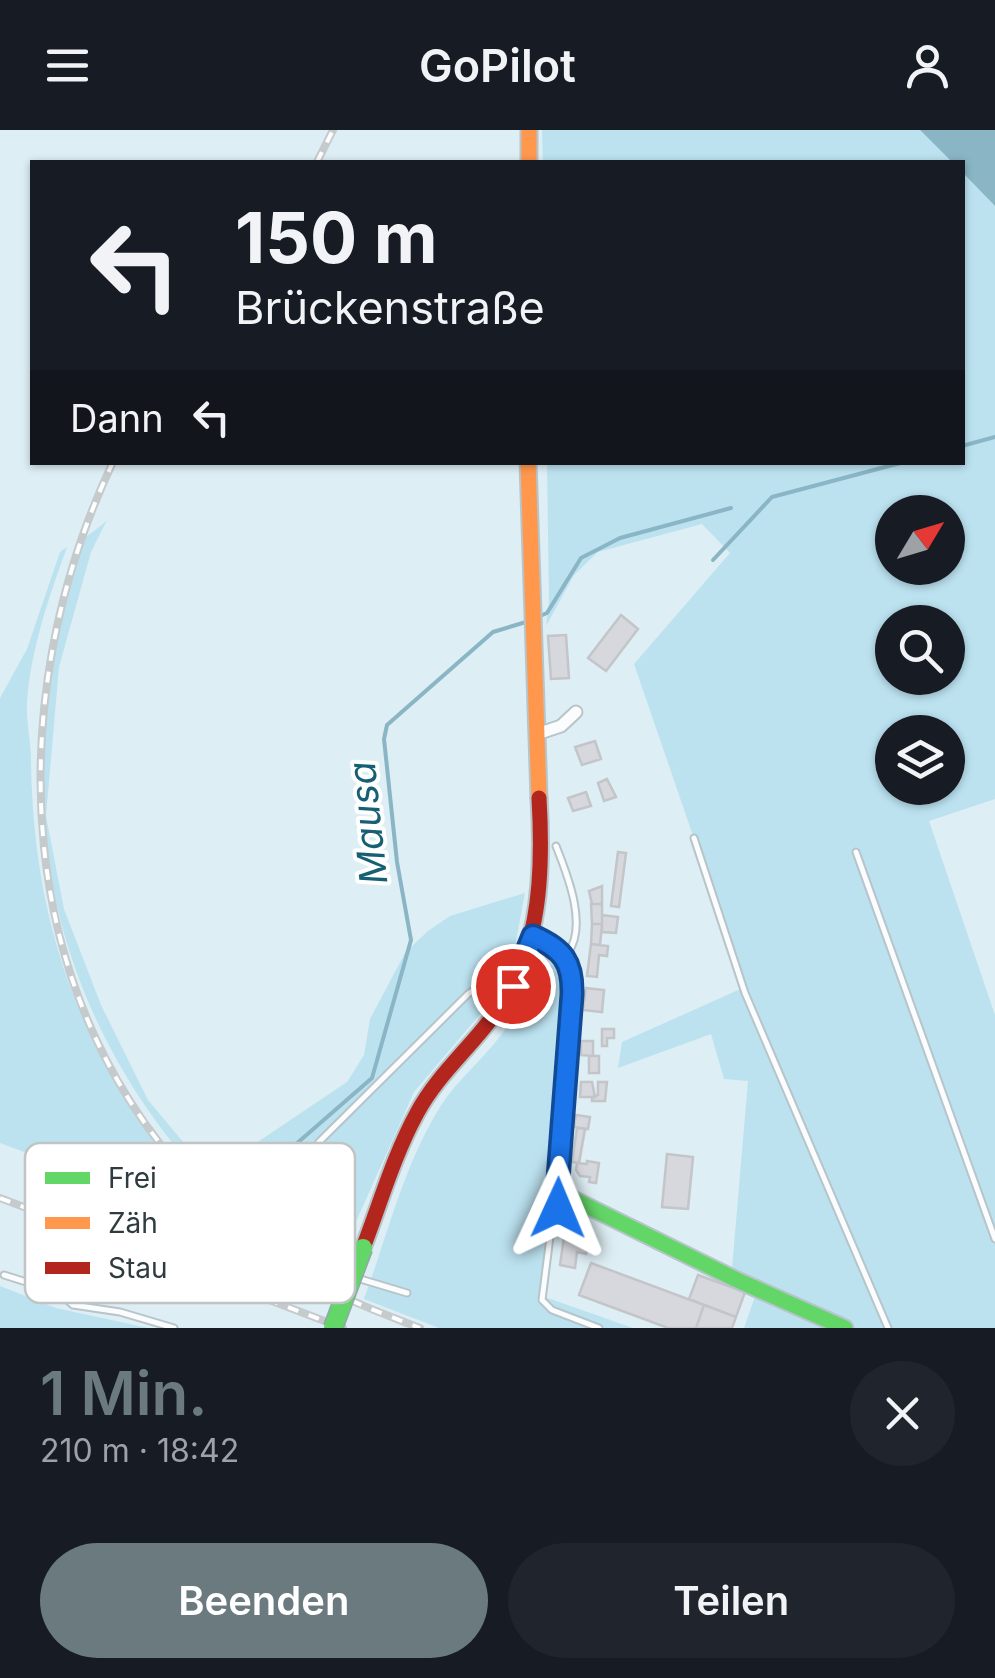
<!DOCTYPE html>
<html lang="de">
<meta charset="utf-8">
<style>
body{margin:0;font-family:Inter,sans-serif;background:#20242c;color:#f1f3f6;height:100vh;display:flex;flex-direction:column;font-size:38px;white-space:nowrap}
*{box-sizing:border-box;margin:0}
p{font-size:32px;color:#9ea1a6}
.icon{flex:none;width:55px;height:55px;fill:none;stroke:currentColor;stroke-width:2;stroke-linecap:round;stroke-linejoin:round}
.map{position:relative;height:1198px;overflow:hidden}
.details{display:flex;flex-direction:column;background:#171b24;flex:1}
.details>*{flex:none}
.hud{position:absolute;left:30px;top:30px;width:935px;height:305px;border-radius:0px;box-shadow:0 2px 8px #0004;background:#171b24;color:#f1f3f6;overflow:hidden}
.needle{width:65px;rotate:52deg}
.fabs{position:absolute;left:875px;top:365px;display:grid;gap:20px}
.fabs a{display:grid;place-items:center;width:90px;height:90px;border-radius:50%;background:#171b24;box-shadow:0 2px 8px #0004;font-size:50px}
.pin{position:absolute;display:grid;place-items:center;width:85px;height:85px;color:#fff;margin:-42px;border:5px solid #fff;border-radius:50%;box-shadow:0 2px 10px #0007}
.me{position:absolute;width:110px;margin:-55px;rotate:1deg;stroke-linejoin:round;filter:drop-shadow(0 0 8px #0008)}
.turn{display:flex;align-items:center;gap:35px;height:210px;padding:0 40px;font-size:45px}
.turn .icon{width:130px;height:130px;stroke-width:2.5}
.turn b{display:block;font-size:70px;line-height:85px}
.then{display:flex;align-items:center;height:95px;padding:0 40px;background:#0003;gap:20px;font-size:38px}
.round{display:grid;place-items:center;flex:none;width:105px;height:105px;border-radius:52px;background:#20242c}
.overview{display:flex;align-items:center;justify-content:space-between;height:170px;padding:0 40px}
h1{font-size:60px;font-weight:600;line-height:75px;color:#6b7a7e}
.cta{display:flex;gap:20px;margin-top:auto;padding:20px 40px}
.cta a{flex:1;height:115px;border-radius:60px;background:#6b7a7e;color:#fff;font-size:40px;font-weight:600;line-height:115px;text-align:center}
.cta a+a{background:#20242c;color:#f1f3f6}
header{display:flex;justify-content:space-between;align-items:center;height:130px;padding:0 40px;background:#171b24;font-size:45px;font-weight:600}
.map>svg:first-child{display:block}
.green{fill:#bce2f0;fill-rule:evenodd}
.water{fill:#8ab5c5}
.lines{fill:none;stroke-linecap:round;stroke-linejoin:round}
.stream{stroke:#8ab5c5;stroke-width:4}
.building{fill:#d6d8dd;stroke:#c3c5c9;stroke-width:2.5}
.lane-casing{stroke:#b7c4c9;stroke-width:9}
.street-casing{stroke:#b7c4c9;stroke-width:15}
.fast-casing{stroke:#b7c4c9;stroke-width:19}
.slow-casing{stroke:#b7c4c9;stroke-width:19}
.jam-casing{stroke:#b7c4c9;stroke-width:19}
.lane{stroke:#fafcfd;stroke-width:5}
.street{stroke:#fafcfd;stroke-width:11}
.fast{stroke:#63d668;stroke-width:15}
.slow{stroke:#ff974d;stroke-width:15}
.jam{stroke:#b3261e;stroke-width:15}
.rail-casing{stroke:#c5cacc;stroke-width:8}
.rail{stroke:#fff;stroke-width:4;stroke-dasharray:11;stroke-linecap:butt}
.fast-bridge-casing{stroke:#92a5ac;stroke-width:21;stroke-linecap:butt}
.fast-bridge{stroke:#63d668;stroke-width:18}
.route-casing{stroke:#114b97;stroke-width:25}
.route{stroke:#1a73e8;stroke-width:18}
.labels{text-anchor:middle;stroke-width:8;stroke-linejoin:round;paint-order:stroke}
.water-label{font-size:38px;font-style:italic;fill:#165f74;stroke:#fff}
.key{fill:#fff;stroke:#c0c4c5;stroke-width:2.5}
.key-label{font-size:28px;fill:#2e3b3f}
</style>
<header><svg class="icon" aria-label="menu" viewBox="0 0 24 24"><path d="M4 6h16M4 12h16M4 18h16"/></svg>GoPilot<svg class="icon" aria-label="person" viewBox="0 0 24 24"><circle cx="12" cy="8" r="4"/><path d="M4 21q1-7 8-7t8 7"/></svg></header>
<div class="map">
<svg width="995" height="1198" viewBox="0 0 995 1198">
<rect width="100%" height="100%" fill="#ddeef4"/>
<!-- green -->
<path class="green" d="M542,0H920L952,32H543Z
M963,43L995,76V669L929,691L995,885V1198H744L760,1152L732,1138L748,951L724,949L711,904L618,938L622,912L745,857L634,534L730,423L702,394L598,422L574,445L546,496L549,472L547,333L962,332ZM892,382H948V438H892ZM892,492H948V548H892ZM892,602H948V658H892Z
M107,390L91,422L59,537L46,686L64,779L101,875L148,970L210,1044L347,952L364,925L370,889L405,823L428,801L450,786L525,763L515,816L493,869L414,962L329,1152C305,1139 284,1118 262,1102C155,1018 76,886 52,751C45,708 43,665 41,622C39,562 48,507 67,451C71,439 73,425 79,415C85,405 99,399 107,390Z
M67,417C49,467 31,518 27,572C26,592 31,612 31,632C34,856 125,1019 304,1151L256,1129L149,1069L0,1013V568L27,519L60,422Z
M559,833L567,839L574,859L546,1073L542,1166L633,1198H439L364,1169C388,1104 403,1037 440,977C459,947 489,925 508,895C522,873 531,838 559,833Z
M0,1156L56,1178L148,1198H0Z"/>
<!-- water -->
<path class="water" d="M920,0H995V76L963,43L962,32H952Z"/>
<g class="lines">
<!-- stream -->
<path class="stream" d="M962,316L995,307
M713,430L772,367L904,332
M540,486L547,483L581,428L620,408L731,378
M226,1075L372,948L411,810L397,732L384,609L387,595L493,502L526,492
M210,1104L218,1085
M204,1119L205,1115"/>
</g>
<!-- building -->
<path class="building" d="M621,485L638,499L606,541L588,528Z
M566,505L569,548L551,549L548,506Z
M595,611L601,629L582,635L575,617Z
M607,649L616,667L604,671L598,653Z
M586,662L591,676L573,681L568,668Z
M618,722L626,723L619,777L611,776Z
M602,756V774H592L589,761Z
M591,774H602V794H592Z
M602,785L618,787L616,803L602,802Z
M592,794H602L600,815L591,814Z
M591,814L608,816L607,826L599,825L597,847L587,846Z
M586,858L604,860L602,882L583,880Z
M602,899H614V908H607V916H602Z
M581,911H593V926L581,925Z
M589,926H599V943H589Z
M581,952H592L595,967H580Z
M598,952H607L605,971H592V967L598,965Z
M576,985L590,987L588,999L574,997Z
M577,998L585,999L579,1033L572,1032Z
M667,1024L693,1027L688,1079L662,1077Z
M587,1031L599,1033L596,1053L589,1052L590,1047L580,1046L576,1040L577,1033L587,1034Z
M564,1107L588,1111L586,1124L577,1122L575,1138L560,1135Z
M591,1133L704,1175L696,1198H668L579,1165Z
M698,1145L745,1162L736,1187L689,1169Z
M704,1175L736,1187L732,1198H696Z"/>
<g class="lines">
<!-- lane casing -->
<g class="lane-casing">
<path id="lane" d="M694,708L745,863L888,1198
M556,716C567,744 588,795 568,823
M856,722L995,1109
M564,1067L552,1091L542,1170L552,1180L599,1198
M347,1144C304,1127 284,1111 298,1063C304,1044 308,1028 319,1012L468,864L488,850L511,855
M4,1145L58,1162L73,1175L120,1182L174,1198
M357,1148L407,1163"/>
</g>
<!-- street casing -->
<g class="street-casing">
<path id="street" d="M537,604L561,596L576,582"/>
</g>
<!-- fast casing -->
<g class="fast-casing">
<path id="fast" d="M533,806L566,826L573,847L558,1049L565,1065L737,1150L845,1198"/>
</g>
<!-- slow casing -->
<g class="slow-casing">
<path id="slow" d="M529,0V32
M528,332L539,668"/>
</g>
<!-- jam casing -->
<g class="jam-casing">
<path id="jam" d="M363,1118C380,1074 394,1025 417,983C434,951 461,926 483,899C540,831 544,753 539,668"/>
</g>
<!-- lane -->
<use href="#lane" class="lane"/>
<!-- street -->
<use href="#street" class="street"/>
<!-- fast -->
<use href="#fast" class="fast"/>
<!-- slow -->
<use href="#slow" class="slow"/>
<!-- jam -->
<use href="#jam" class="jam"/>
<!-- rail casing -->
<g class="rail-casing">
<path id="rail" d="M317,32L333,0
M113,332C0,570 10,875 209,1068C246,1105 290,1139 336,1163C363,1177 392,1187 420,1198
M0,1068L343,1198"/>
</g>
<!-- rail -->
<use href="#rail" class="rail"/>
<!-- fast-bridge casing -->
<g class="fast-bridge-casing">
<path id="fast-bridge" d="M333,1198L363,1118"/>
</g>
<!-- fast-bridge -->
<use href="#fast-bridge" class="fast-bridge"/>
</g>
<g class="lines">
<!-- route casing -->
<g class="route-casing">
<path id="route" d="M513,856L533,806C563,819 573,832 572,865L558,1049L565,1065L558,1078"/>
</g>
<!-- route -->
<use href="#route" class="route"/>
</g>
<g class="labels">
<!-- water labels -->
<g class="water-label">
<text transform="translate(368 693) rotate(-96)" y="13">Mausa</text>
</g>
</g>
<!-- legend -->
<rect x="25" y="1013" width="330" height="160" rx="15" class="key"/>
<rect x="45" y="1042" width="45" height="12" fill="#63d668"/>
<rect x="45" y="1087" width="45" height="12" fill="#ff974d"/>
<rect x="45" y="1132" width="45" height="12" fill="#b3261e"/>
<g class="key-label">
<text x="108" y="1058">Frei</text>
<text x="108" y="1103">Zäh</text>
<text x="108" y="1148">Stau</text>
</g>
</svg>
<div class="fabs">
<a><svg class="needle" viewBox="-14 -14 28 28"><path d="M0-13l5 13h-10z" fill="#e53935"/><path d="M0 13l5-13h-10z" fill="#9ea1a6"/></svg></a>
<a><svg class="icon" aria-label="search" viewBox="0 0 24 24"><circle cx="10" cy="10" r="6"/><path d="M15 15l6 6"/></svg></a>
<a><svg class="icon" aria-label="layers" viewBox="0 0 24 24"><path d="M12 4l9 5-9 5-9-5zM3 14l9 5 9-5"/></svg></a>
</div>
<div class="pin" style="left:513px;top:856px;background:#d93025"><svg class="icon" aria-label="arrive" viewBox="0 0 24 24"><path d="M6 21V4h12l-3 4 3 4H6"/></svg></div>
<svg class="me" style="left:558px;top:1078px" viewBox="-20 -20 40 40"><path d="M0-17L14 15 0 8-14 15z" fill="#1a73e8" stroke="#fff" stroke-width="4"/></svg>
<div class="hud">
<div class="turn"><svg class="icon" aria-label="left" viewBox="0 0 24 24"><path d="M17 20v-9H6M10 6l-5 5 5 5"/></svg><div><b>150 m</b>Brückenstraße</div></div>
<div class="then">Dann<svg class="icon" aria-label="left" viewBox="0 0 24 24"><path d="M17 20v-9H6M10 6l-5 5 5 5"/></svg></div>
</div>
</div>
<section class="details">
<div class="overview"><div><h1>1 Min.</h1><p>210 m · 18:42</p></div><a class="round"><svg class="icon" aria-label="close" viewBox="0 0 24 24"><path d="M6 6l12 12M18 6L6 18"/></svg></a></div>
<div class="cta"><a>Beenden</a><a>Teilen</a></div>
</section>
